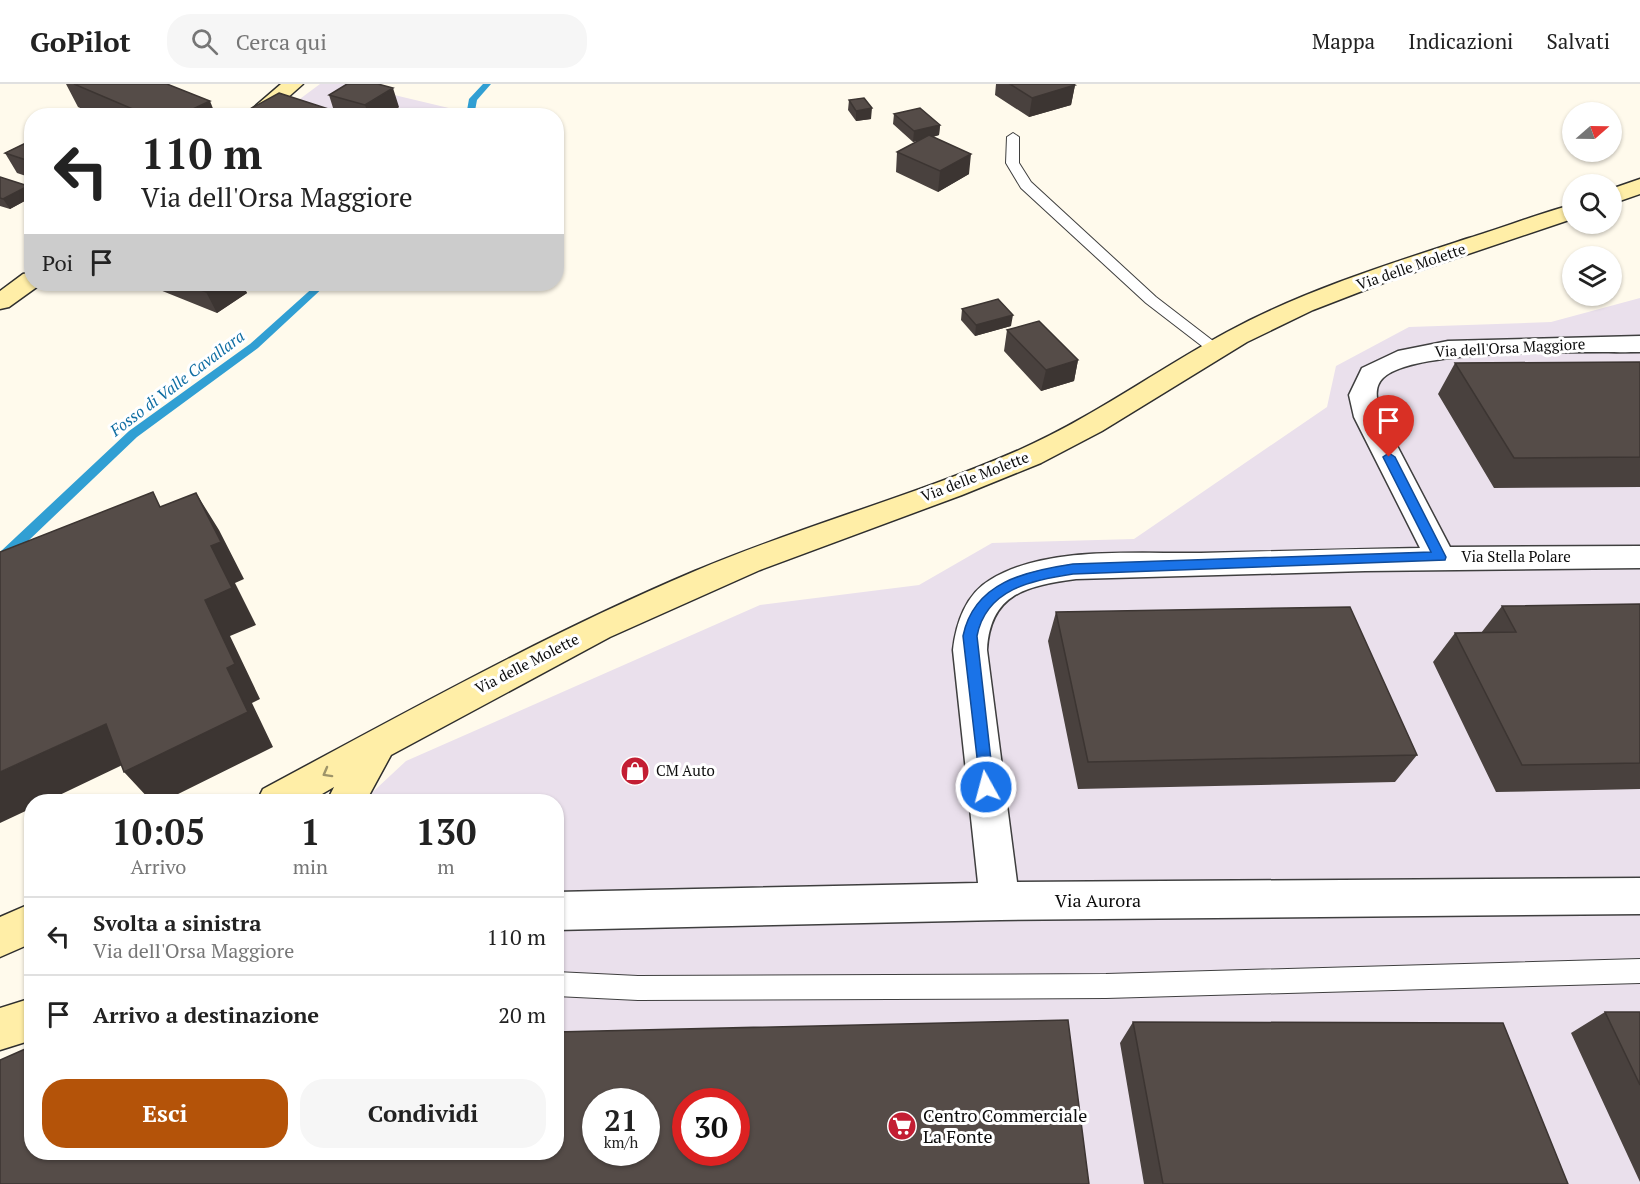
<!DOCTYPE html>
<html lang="it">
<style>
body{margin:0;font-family:"PT Serif",serif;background:#f6f6f6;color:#222;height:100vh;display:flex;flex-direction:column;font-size:22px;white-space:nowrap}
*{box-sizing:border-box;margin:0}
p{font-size:20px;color:#767676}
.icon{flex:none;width:33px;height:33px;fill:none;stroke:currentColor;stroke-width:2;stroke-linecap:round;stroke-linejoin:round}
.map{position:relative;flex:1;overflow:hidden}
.side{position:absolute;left:24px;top:710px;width:540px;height:366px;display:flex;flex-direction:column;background:#fff;border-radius:24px;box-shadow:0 2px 4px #0004}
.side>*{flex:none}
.guide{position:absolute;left:24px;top:24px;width:540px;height:183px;border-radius:24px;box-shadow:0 2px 4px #0004;background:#fff;color:#222;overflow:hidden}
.needle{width:39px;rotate:70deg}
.buttons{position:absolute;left:1562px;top:18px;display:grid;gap:12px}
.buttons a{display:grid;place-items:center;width:60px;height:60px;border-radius:50%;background:#fff;box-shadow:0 2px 4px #0004;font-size:30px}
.speed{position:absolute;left:582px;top:1004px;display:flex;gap:12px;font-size:30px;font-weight:700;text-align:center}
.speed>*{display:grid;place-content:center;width:78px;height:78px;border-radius:50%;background:#fff;box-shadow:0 2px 4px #0004;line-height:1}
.speed small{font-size:15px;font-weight:400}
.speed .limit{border:9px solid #d22;background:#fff;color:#111}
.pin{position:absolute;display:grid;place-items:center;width:51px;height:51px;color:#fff;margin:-62px -26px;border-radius:50% 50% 50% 0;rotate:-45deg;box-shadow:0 0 6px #0007}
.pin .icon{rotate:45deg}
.me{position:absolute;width:66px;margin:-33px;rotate:353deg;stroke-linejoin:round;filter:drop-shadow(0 0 4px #0008)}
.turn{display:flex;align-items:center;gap:21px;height:126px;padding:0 18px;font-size:27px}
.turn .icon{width:78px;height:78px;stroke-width:2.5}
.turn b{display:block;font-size:42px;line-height:51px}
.then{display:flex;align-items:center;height:57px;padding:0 18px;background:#0003;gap:12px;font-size:22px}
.eta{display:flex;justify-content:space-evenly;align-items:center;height:102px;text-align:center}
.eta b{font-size:36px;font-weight:600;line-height:42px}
.action{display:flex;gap:12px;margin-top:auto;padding:12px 18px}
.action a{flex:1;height:69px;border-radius:24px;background:#b45309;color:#fff;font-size:24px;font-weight:600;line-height:69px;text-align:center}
.action a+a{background:#f6f6f6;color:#222}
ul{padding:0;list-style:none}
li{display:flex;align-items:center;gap:18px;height:78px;padding:0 18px;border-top:2px solid #e0e0e0}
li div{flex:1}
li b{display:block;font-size:22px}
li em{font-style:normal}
header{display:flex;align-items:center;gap:36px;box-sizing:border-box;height:84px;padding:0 30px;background:#fff;border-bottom:2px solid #e0e0e0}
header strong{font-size:28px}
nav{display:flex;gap:33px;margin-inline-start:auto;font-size:21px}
.search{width:420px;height:54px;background:#f6f6f6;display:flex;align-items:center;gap:15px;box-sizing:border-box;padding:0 21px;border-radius:24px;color:#767676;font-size:22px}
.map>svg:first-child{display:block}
.industrial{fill:#eae0ec;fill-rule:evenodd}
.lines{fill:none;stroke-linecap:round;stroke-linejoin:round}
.stream{fill:#319fd3;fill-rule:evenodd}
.lane-casing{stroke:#3f3f3f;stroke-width:2}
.street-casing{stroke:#3f3f3f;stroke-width:3}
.secondary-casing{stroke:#2e2e2e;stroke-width:3}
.lane{fill:#fff;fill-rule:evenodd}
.street{fill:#fff;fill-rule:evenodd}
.secondary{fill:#ffeea7;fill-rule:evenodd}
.wall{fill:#49413e}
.shaded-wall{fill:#3c3532}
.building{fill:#554c48;stroke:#3c3532;stroke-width:1.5;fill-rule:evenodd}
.oneway{stroke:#9e9469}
.route{fill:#1a73e8;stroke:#114b97;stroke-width:1.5}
.labels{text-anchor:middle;stroke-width:6;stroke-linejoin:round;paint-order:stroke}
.street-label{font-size:15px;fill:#0c0c0c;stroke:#fff}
.poi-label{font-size:15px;fill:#0c0c0c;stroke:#fff;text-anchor:start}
.water-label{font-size:16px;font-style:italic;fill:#106ea3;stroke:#fff}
.near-street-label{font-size:18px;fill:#0c0c0c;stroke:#fff}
.near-poi-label{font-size:18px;fill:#0c0c0c;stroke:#fff;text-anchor:start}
</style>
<header>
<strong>GoPilot</strong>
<div class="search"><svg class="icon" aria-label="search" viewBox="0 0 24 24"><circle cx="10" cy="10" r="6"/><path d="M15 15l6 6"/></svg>Cerca qui</div>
<nav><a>Mappa</a><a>Indicazioni</a><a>Salvati</a></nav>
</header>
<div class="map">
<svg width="1640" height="1100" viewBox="0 0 1640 1100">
<rect width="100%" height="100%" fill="#fffaec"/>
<!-- industrial -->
<path class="industrial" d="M320,0H348L453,25L451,32H277Z
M1640,214V1100H0L32,1068H556V717H363L406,677L760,521L919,501L992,459L1134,455L1327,323L1336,282L1409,243L1551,238ZM596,1017H646V1068H596ZM686,1017H736V1068H686Z"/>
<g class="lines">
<!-- stream -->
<path class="stream" d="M483,0H491L477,16L474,32H466L469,15Z
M317,200H327L258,264L137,353L5,479L0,481V468L129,347L250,260Z"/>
<!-- lane casing -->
<g class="lane-casing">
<path id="lane" d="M1013,49L1019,53V79L1031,98L1156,213L1221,263L1224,266L1221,269H1211L1146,219L1021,104L1006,79L1007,53Z
M1640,875V899L1106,914L638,916L556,912V888L638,892L1106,890Z"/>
</g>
<!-- street casing -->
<g class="street-casing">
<path id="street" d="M1640,252V268C1591,269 1414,263 1383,294C1372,305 1378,320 1382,333L1450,463L1640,462V484L1365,487L1076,495C1027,502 990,509 987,566L1017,798L1640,794V830L1000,836L556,846V808L978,799L953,566C956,539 966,510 990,496C1046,461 1137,470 1201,469C1274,467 1347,465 1420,464L1354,333L1349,311L1362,284L1398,267L1448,257Z"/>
</g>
<!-- secondary casing -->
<g class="secondary-casing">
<path id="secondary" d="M281,0H303L267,32H244Z
M1640,95V110L1611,120V105Z
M1572,121V135L1388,197L1313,226L1247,258L1102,347L1041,379L962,411L760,486L610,553L391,671L366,717H327L334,703L310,717H257L263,705C405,629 546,550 695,487C801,442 914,412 1019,366C1092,334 1157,286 1227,248C1303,207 1386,181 1469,154C1503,144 1537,130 1572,121Z
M32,188V200H41L9,223L0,225V207L23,190Z
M32,819V859L0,873V833Z
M32,914V956L0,966V924Z"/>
</g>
<!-- lane -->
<use href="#lane" class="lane"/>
<!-- street -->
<use href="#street" class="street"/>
<!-- secondary -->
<use href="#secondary" class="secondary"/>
</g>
<!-- wall -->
<path class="wall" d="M66,0H167L216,32H97L78,23Z
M996,0H1073L1075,1L1071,21L1029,33L995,11Z
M329,11L399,23L386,32H239V31L334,27Z
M849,16L871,35L856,37L848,26Z
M894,30L940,41L939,51L933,53L969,90L938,108L896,88L897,68L921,56L913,58L893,40Z
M32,56V94L17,89L5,69Z
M0,93L28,102L32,108V113L10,125L0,122Z
M145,200H242L247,209L217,229Z
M962,225L1011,242L975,252L961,236Z
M1007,246L1078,276L1074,297L1041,307L1004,267Z
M1640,278V403L1494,404L1438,310L1455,279Z
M1640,520V705L1496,708L1433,578L1455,549H1481L1502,522Z
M1056,528L1417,671L1395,698L1078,705L1048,557Z
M1605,928H1640V1098L1571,949Z
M1133,938L1568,1100H1144L1120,959Z"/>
<!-- shaded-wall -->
<path class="shaded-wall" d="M1075,1L1071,21L1029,33L1032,14Z
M393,4L399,23L386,32H369L365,21Z
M210,17L216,32H178Z
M872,24L871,35L856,37V27Z
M940,41L939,51L913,58L914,47Z
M971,70L969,90L938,108L940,87Z
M28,102L32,108V113L10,125L3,115Z
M219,200H242L247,209L217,229L206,208Z
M1013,231L1011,242L975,252L976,241Z
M1078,276L1074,297L1041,307L1046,286Z
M196,409L219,446L244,495L235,499L256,541L230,552L260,615L252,619L273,663L164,717H151L124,688L227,584L205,516L211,462Z
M106,640L137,674L47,717H32V724L0,739V688Z"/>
<!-- building -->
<path class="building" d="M74,0H167L210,17L178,32H149Z
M347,0H378L393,4L365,21L329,11Z
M1010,0H1073L1075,1L1032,14Z
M279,9L350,32H241L239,31Z
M864,14L872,24L856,27L849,16Z
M920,24L940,41L914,47L894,30Z
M929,51L971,70L940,87L897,68Z
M32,56V78L5,69Z
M0,93L28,102L3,115L0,114Z
M185,200H219L206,208Z
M998,215L1013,231L976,241L962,225Z
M1039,237L1078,276L1046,286L1007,246Z
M1640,278V373L1514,374L1455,279Z
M153,408L160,423L196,409L221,458L211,462L232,504L205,516L235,580L227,584L248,628L124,688L106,640L0,688V468Z
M1640,520V679L1522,681L1455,549L1516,548L1502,522Z
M1350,523L1417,671L1088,678L1056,528Z
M1605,928H1640V1001Z
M1068,936L1089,1100H0V976L32,962V1068H556V948ZM596,1017H646V1068H596ZM686,1017H736V1068H686Z
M1133,938L1503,939L1568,1100H1163Z"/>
<!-- one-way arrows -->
<defs><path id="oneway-chevron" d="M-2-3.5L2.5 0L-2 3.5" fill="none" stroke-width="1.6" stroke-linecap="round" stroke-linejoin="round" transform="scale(1.5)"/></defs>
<use class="oneway" href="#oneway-chevron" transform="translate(327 689) rotate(151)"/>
<!-- route -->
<path class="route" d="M1389,369L1395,373L1446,473L1445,476L1073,490C1032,496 986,505 977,552L994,703L991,708H981L963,552C974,498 1026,487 1073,480L1431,468L1383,373Z"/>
<!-- icons -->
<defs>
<g id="shop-disc" transform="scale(1.5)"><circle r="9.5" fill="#c31e33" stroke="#fff"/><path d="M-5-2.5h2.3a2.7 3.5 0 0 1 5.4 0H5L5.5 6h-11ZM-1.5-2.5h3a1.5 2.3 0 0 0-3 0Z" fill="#fff"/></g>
<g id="supermarket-disc" transform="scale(1.5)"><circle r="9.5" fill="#c31e33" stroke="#fff"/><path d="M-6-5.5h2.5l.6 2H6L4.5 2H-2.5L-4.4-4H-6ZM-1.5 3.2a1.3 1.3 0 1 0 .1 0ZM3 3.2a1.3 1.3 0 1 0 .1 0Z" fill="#fff"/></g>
</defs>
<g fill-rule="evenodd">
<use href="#shop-disc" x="635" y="687"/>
<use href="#supermarket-disc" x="902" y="1042"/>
</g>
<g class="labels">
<!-- street labels -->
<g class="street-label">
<text transform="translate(1411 183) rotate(-19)" y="5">Via delle Molette</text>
<text transform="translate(1510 264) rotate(-3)" y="5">Via dell'Orsa Maggiore</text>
<text transform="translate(975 393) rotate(-21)" y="5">Via delle Molette</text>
<text x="1516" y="478">Via Stella Polare</text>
<text transform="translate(527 580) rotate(-27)" y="5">Via delle Molette</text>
</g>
<!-- poi labels -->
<g class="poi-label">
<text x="656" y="692">CM Auto</text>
</g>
<!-- water labels -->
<g class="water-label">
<text transform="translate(177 299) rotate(-37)" y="6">Fosso di Valle Cavallara</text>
</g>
<!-- near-street labels -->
<g class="near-street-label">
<text x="1098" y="823">Via Aurora</text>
</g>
<!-- near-poi labels -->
<g class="near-poi-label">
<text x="923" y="1038">Centro Commerciale<tspan x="923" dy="21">La Fonte</tspan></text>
</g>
</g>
</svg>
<div class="buttons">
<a><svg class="needle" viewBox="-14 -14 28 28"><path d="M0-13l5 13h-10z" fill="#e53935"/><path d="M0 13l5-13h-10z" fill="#767676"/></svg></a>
<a><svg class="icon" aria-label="search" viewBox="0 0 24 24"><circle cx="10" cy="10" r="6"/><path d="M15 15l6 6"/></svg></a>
<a><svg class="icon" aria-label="layers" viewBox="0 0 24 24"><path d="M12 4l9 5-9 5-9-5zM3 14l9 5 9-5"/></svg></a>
</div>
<div class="speed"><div>21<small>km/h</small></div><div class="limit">30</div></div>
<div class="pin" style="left:1389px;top:373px;background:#d93025"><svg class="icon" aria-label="arrive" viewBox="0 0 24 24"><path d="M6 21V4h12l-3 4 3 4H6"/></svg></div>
<svg class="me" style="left:986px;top:703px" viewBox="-20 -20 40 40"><circle r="17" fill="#1a73e8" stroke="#fff" stroke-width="3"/><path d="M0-11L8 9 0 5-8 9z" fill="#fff"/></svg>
<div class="guide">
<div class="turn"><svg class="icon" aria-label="left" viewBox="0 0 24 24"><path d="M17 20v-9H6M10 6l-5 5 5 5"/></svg><div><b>110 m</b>Via dell'Orsa Maggiore</div></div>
<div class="then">Poi<svg class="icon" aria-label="arrive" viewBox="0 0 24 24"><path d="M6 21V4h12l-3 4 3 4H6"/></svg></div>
</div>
<section class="side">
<div class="eta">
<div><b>10:05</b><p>Arrivo</p></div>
<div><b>1</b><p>min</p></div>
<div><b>130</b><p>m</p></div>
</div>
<ul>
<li><svg class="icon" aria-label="left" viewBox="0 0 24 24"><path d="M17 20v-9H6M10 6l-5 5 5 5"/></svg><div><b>Svolta a sinistra</b><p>Via dell'Orsa Maggiore</p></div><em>110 m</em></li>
<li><svg class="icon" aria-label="arrive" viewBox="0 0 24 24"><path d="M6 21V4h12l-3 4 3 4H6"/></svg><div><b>Arrivo a destinazione</b></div><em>20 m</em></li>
</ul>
<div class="action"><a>Esci</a><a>Condividi</a></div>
</section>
</div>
